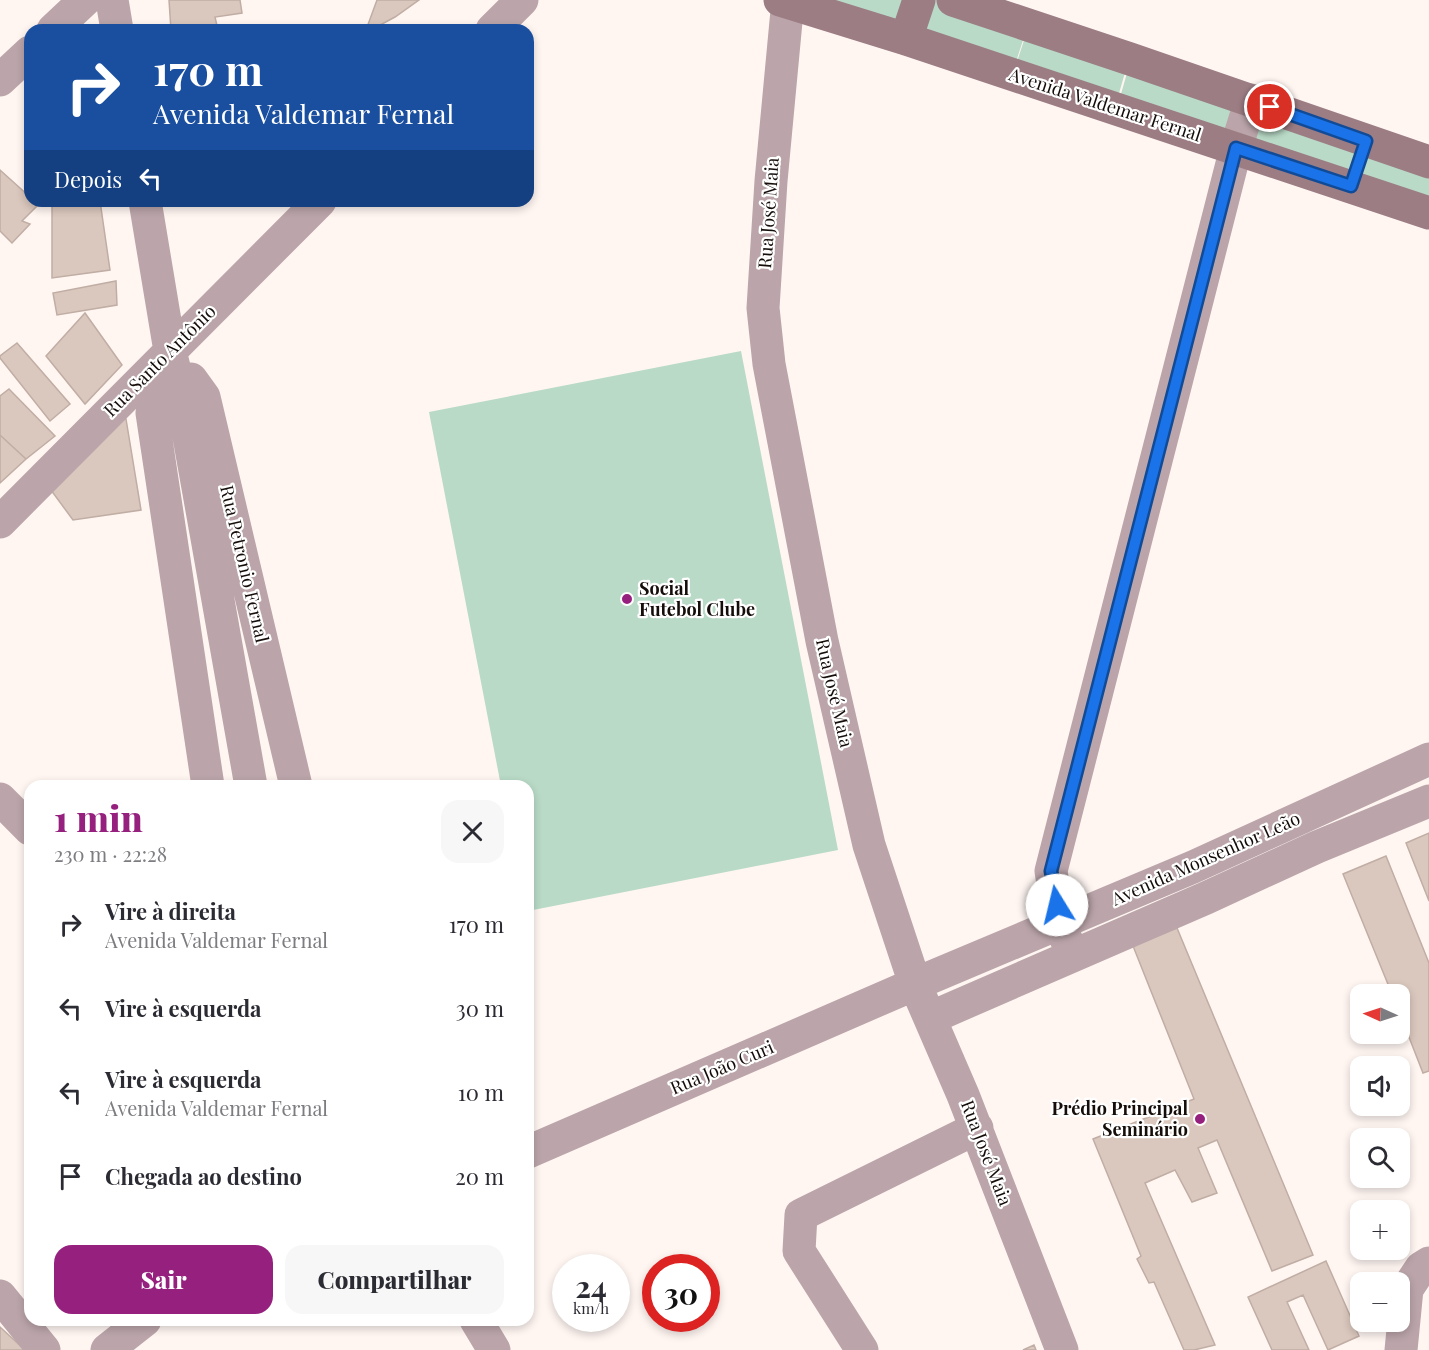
<!DOCTYPE html>
<html lang="pt">
<meta charset="utf-8">
<style>
body{margin:0;font-family:"Playfair Display",serif;background:#f7f7f7;color:#2b2b33;height:100vh;display:flex;flex-direction:column;font-size:22px;white-space:nowrap}
*{box-sizing:border-box;margin:0}
p{font-size:20px;color:#7c7c81}
.icon{flex:none;width:33px;height:33px;fill:none;stroke:currentColor;stroke-width:2;stroke-linecap:round;stroke-linejoin:round}
.map{position:relative;flex:1;overflow:hidden}
.drawer{position:absolute;left:24px;top:780px;width:510px;height:546px;display:flex;flex-direction:column;background:#fff;border-radius:18px;box-shadow:0 3px 9px #0003}
.drawer>*{flex:none}
.top-card{position:absolute;left:24px;top:24px;width:510px;height:183px;border-radius:18px;box-shadow:0 3px 9px #0003;background:#1a4fa0;color:#fff;overflow:hidden}
.needle{width:39px;rotate:273deg}
.fabs{position:absolute;left:1350px;top:984px;display:grid;gap:12px}
.fabs a{display:grid;place-items:center;width:60px;height:60px;border-radius:12px;background:#fff;box-shadow:0 3px 9px #0003;font-size:30px}
.speed{position:absolute;left:552px;top:1254px;display:flex;gap:12px;font-size:30px;font-weight:700;text-align:center}
.speed>*{display:grid;place-content:center;width:78px;height:78px;border-radius:50%;background:#fff;box-shadow:0 3px 9px #0003;line-height:1}
.speed small{font-size:15px;font-weight:400}
.speed .limit{border:9px solid #d22;background:#fff;color:#111}
.pin{position:absolute;display:grid;place-items:center;width:51px;height:51px;color:#fff;margin:-26px;border:3px solid #fff;border-radius:50%;box-shadow:0 2px 6px #0007}
.me{position:absolute;width:66px;margin:-33px;rotate:351deg;stroke-linejoin:round;filter:drop-shadow(0 0 4px #0008)}
.turn{display:flex;align-items:center;gap:21px;height:126px;padding:0 30px;font-size:27px}
.turn .icon{width:78px;height:78px;stroke-width:2.5}
.turn b{display:block;font-size:42px;line-height:51px}
.then{display:flex;align-items:center;height:57px;padding:0 30px;background:#0003;gap:12px;font-size:22px}
.round{display:grid;place-items:center;flex:none;width:63px;height:63px;border-radius:18px;background:#f7f7f7}
.overview{display:flex;align-items:center;justify-content:space-between;height:102px;padding:0 30px}
h1{font-size:36px;font-weight:800;line-height:45px;color:#95207e}
.button{display:flex;gap:12px;margin-top:auto;padding:12px 30px}
.button a{flex:1;height:69px;border-radius:18px;background:#95207e;color:#fff;font-size:24px;font-weight:800;line-height:69px;text-align:center}
.button a+a{background:#f7f7f7;color:#2b2b33}
ul{padding:0;list-style:none}
li{display:flex;align-items:center;gap:18px;height:84px;padding:0 30px}
li div{flex:1}
li b{display:block;font-size:22px}
li em{font-style:normal}
.map>svg:first-child{display:block}
.green{fill:#b9dac7}
.building{fill:#dac7bd;stroke:#c0ada4;stroke-width:1.5}
.lines{fill:none;stroke-linecap:round;stroke-linejoin:round}
.street{stroke:#bba5aa;stroke-width:33}
.secondary{stroke:#9c7d84;stroke-width:33}
.route-casing{stroke:#114b97;stroke-width:15}
.route{stroke:#1a73e8;stroke-width:10}
.poi-dot{fill:#95207e;stroke:#fff;stroke-width:2}
.labels{text-anchor:middle;stroke-width:4.5;stroke-linejoin:round;paint-order:stroke}
.street-label{font-size:18px;fill:#140d0a;stroke:#fff}
.poi-label{font-size:18px;font-weight:bold;fill:#140d0a;stroke:#fff;text-anchor:start}
</style>
<div class="map">
<svg width="1429" height="1350" viewBox="0 0 1429 1350">
<rect width="100%" height="100%" fill="#fff6f2"/>
<!-- green -->
<path class="green" d="M791,0H918L906,39Z
M920,0H952L1028,25L1012,74L907,39Z
M1029,25L1129,59L1115,107L1013,74Z
M1131,59L1250,100L1236,147L1117,108Z
M1251,101L1366,141L1351,186L1237,148Z
M1367,141L1429,163V212L1352,186Z
M741,351L838,850L528,911V786H501L429,412Z"/>
<!-- building -->
<path class="building" d="M169,0H240L242,13L215,17L218,30H171Z
M377,0H419L395,17L371,30H366Z
M0,170L30,197V201H35L39,204L22,221L30,224L12,243L0,231Z
M52,201H100L110,270L52,278Z
M116,281L117,305L57,315L53,293Z
M85,313L122,365L85,404L46,356Z
M17,343L70,404L50,421L0,358V356Z
M9,389L55,436L26,459L0,435V396Z
M126,419L141,510L73,520L48,486L114,421Z
M0,435L26,459L0,483Z
M1429,833V901L1406,843Z
M1386,856L1429,963V1071L1423,1073L1400,1014V994H1392L1343,874Z
M1177,928L1313,1255L1272,1271L1217,1140L1198,1148L1217,1193L1192,1202L1175,1170L1145,1183L1215,1345L1194,1350H1184L1154,1282L1149,1283L1137,1259L1141,1256L1093,1139L1194,1099L1133,946Z
M1326,1261L1359,1336L1328,1350L1303,1295L1287,1302L1309,1350H1272L1248,1297Z
M0,1327L25,1350H0Z
M1034,1345L1036,1350H1023Z"/>
<g class="lines">
<!-- street -->
<path class="street" d="M112,0L117,30
M788,0L771,181L763,308L769,364L822,641L869,845L915,984L963,1095L1062,1350
M53,30L85,0
M492,30L522,0
M0,80L30,52
M145,201L170,351L183,403L251,786
M169,353L152,413L208,786
M191,379L204,397L296,786
M0,522L320,201
M0,799L30,829
M1073,955L1059,923L1051,871L1236,148L1251,100
M930,1018L1206,898L1317,847L1429,801
M528,1152L915,984L1193,867L1429,759
M0,1296L44,1350
M476,1320L494,1350
M107,1350L145,1320
M862,1350L799,1251L801,1215L977,1128
M1401,1350L1407,1289L1421,1268L1429,1263"/>
<!-- secondary -->
<path class="secondary" d="M780,0L906,39L1429,213
M953,0L1130,59L1429,162
M906,39L919,0"/>
</g>
<g class="lines">
<!-- route casing -->
<g class="route-casing">
<path id="route" d="M1057,905L1051,871L1236,148L1351,186L1366,141L1270,107"/>
</g>
<!-- route -->
<use href="#route" class="route"/>
</g>
<!-- markers -->
<g class="poi-dot">
<circle cx="627" cy="599" r="6"/>
<circle cx="1200" cy="1119" r="6"/>
</g>
<g class="labels">
<!-- street labels -->
<g class="street-label">
<text transform="translate(1105 105) rotate(18)" y="6">Avenida Valdemar Fernal</text>
<text transform="translate(769 213) rotate(-86)" y="6">Rua José Maia</text>
<text transform="translate(160 361) rotate(-45)" y="6">Rua Santo Antônio</text>
<text transform="translate(244 564) rotate(77)" y="6">Rua Petronio Fernal</text>
<text transform="translate(834 693) rotate(77)" y="6">Rua José Maia</text>
<text transform="translate(1206 859) rotate(-24)" y="6">Avenida Monsenhor Leão</text>
<text transform="translate(722 1068) rotate(-23)" y="6">Rua João Curi</text>
<text transform="translate(986 1153) rotate(69)" y="6">Rua José Maia</text>
</g>
<!-- poi labels -->
<g class="poi-label">
<text x="639" y="595">Social<tspan x="639" dy="21">Futebol Clube</tspan></text>
<text x="1188" y="1115" text-anchor="end">Prédio Principal<tspan x="1188" dy="21">Seminário</tspan></text>
</g>
</g>
</svg>
<div class="fabs">
<a><svg class="needle" viewBox="-14 -14 28 28"><path d="M0-13l5 13h-10z" fill="#e53935"/><path d="M0 13l5-13h-10z" fill="#7c7c81"/></svg></a>
<a><svg class="icon" aria-label="sound" viewBox="0 0 24 24"><path d="M4 9h4l5-4v14l-5-4H4zM17 9q2 3 0 6"/></svg></a>
<a><svg class="icon" aria-label="search" viewBox="0 0 24 24"><circle cx="10" cy="10" r="6"/><path d="M15 15l6 6"/></svg></a>
<a>+</a>
<a>−</a>
</div>
<div class="speed"><div>24<small>km/h</small></div><div class="limit">30</div></div>
<div class="pin" style="left:1270px;top:107px;background:#d93025"><svg class="icon" aria-label="arrive" viewBox="0 0 24 24"><path d="M6 21V4h12l-3 4 3 4H6"/></svg></div>
<svg class="me" style="left:1057px;top:905px" viewBox="-20 -20 40 40"><circle r="19" fill="#fff"/><path d="M0-13L10 11 0 6-10 11z" fill="#1a73e8"/></svg>
<div class="top-card">
<div class="turn"><svg class="icon" aria-label="right" viewBox="0 0 24 24"><path d="M7 20v-9h11M14 6l5 5-5 5"/></svg><div><b>170 m</b>Avenida Valdemar Fernal</div></div>
<div class="then">Depois<svg class="icon" aria-label="left" viewBox="0 0 24 24"><path d="M17 20v-9H6M10 6l-5 5 5 5"/></svg></div>
</div>
<section class="drawer">
<div class="overview"><div><h1>1 min</h1><p>230 m · 22:28</p></div><a class="round"><svg class="icon" aria-label="close" viewBox="0 0 24 24"><path d="M6 6l12 12M18 6L6 18"/></svg></a></div>
<ul>
<li><svg class="icon" aria-label="right" viewBox="0 0 24 24"><path d="M7 20v-9h11M14 6l5 5-5 5"/></svg><div><b>Vire à direita</b><p>Avenida Valdemar Fernal</p></div><em>170 m</em></li>
<li><svg class="icon" aria-label="left" viewBox="0 0 24 24"><path d="M17 20v-9H6M10 6l-5 5 5 5"/></svg><div><b>Vire à esquerda</b></div><em>30 m</em></li>
<li><svg class="icon" aria-label="left" viewBox="0 0 24 24"><path d="M17 20v-9H6M10 6l-5 5 5 5"/></svg><div><b>Vire à esquerda</b><p>Avenida Valdemar Fernal</p></div><em>10 m</em></li>
<li><svg class="icon" aria-label="arrive" viewBox="0 0 24 24"><path d="M6 21V4h12l-3 4 3 4H6"/></svg><div><b>Chegada ao destino</b></div><em>20 m</em></li>
</ul>
<div class="button"><a>Sair</a><a>Compartilhar</a></div>
</section>
</div>
